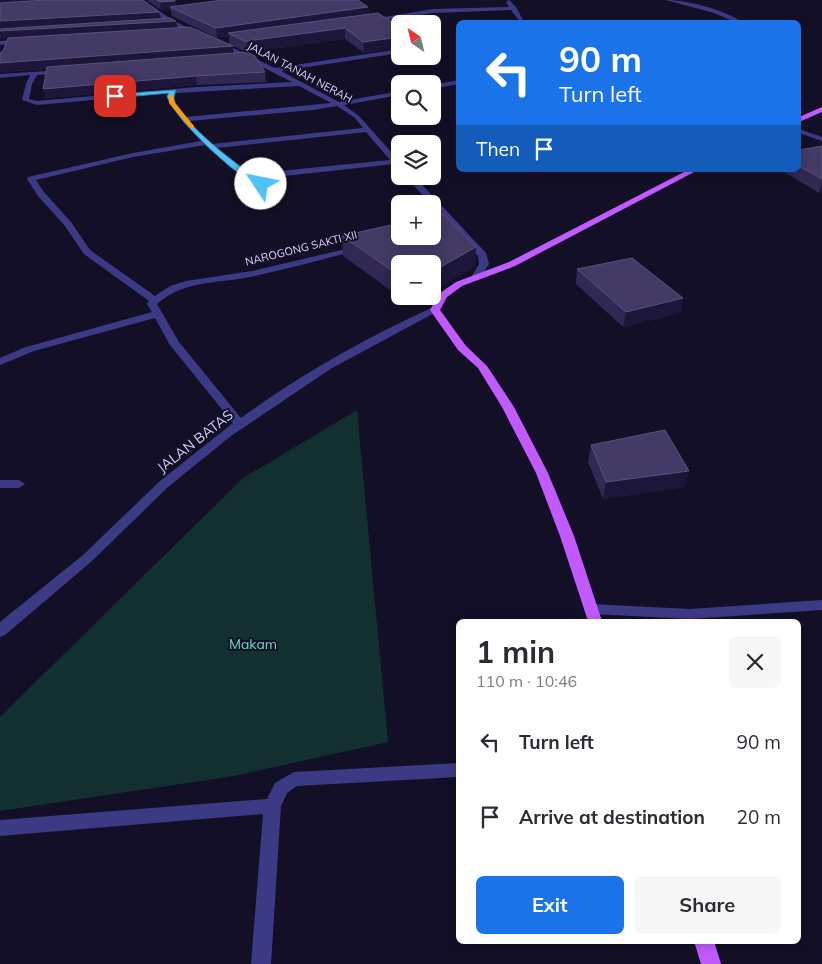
<!DOCTYPE html>
<meta charset="utf-8">
<style>
body{margin:0;font-family:Mulish,sans-serif;background:#f7f7f7;color:#2b2b33;height:100vh;display:flex;flex-direction:column;font-size:19px;white-space:nowrap}
*{box-sizing:border-box;margin:0}
p{font-size:16px;color:#7c7c81}
.icon{flex:none;width:28px;height:28px;fill:none;stroke:currentColor;stroke-width:2;stroke-linecap:round;stroke-linejoin:round}
.map{position:relative;flex:1;overflow:hidden}
.details{position:absolute;left:456px;top:619px;width:345px;height:325px;display:flex;flex-direction:column;background:#fff;border-radius:8px;box-shadow:0 2px 12px #0003}
.details>*{flex:none}
.banner{position:absolute;left:456px;top:20px;width:345px;height:152px;border-radius:8px;box-shadow:0 2px 12px #0003;background:#1a73e8;color:#fff;overflow:hidden}
.needle{width:32px;rotate:325deg}
.fabs{position:absolute;left:391px;top:15px;display:grid;gap:10px}
.fabs a{display:grid;place-items:center;width:50px;height:50px;border-radius:8px;background:#fff;box-shadow:0 2px 12px #0003;font-size:25px}
.pin{position:absolute;display:grid;place-items:center;width:42px;height:42px;color:#fff;margin:-21px;border-radius:10px;box-shadow:0 2px 8px #0006}
.me{position:absolute;width:55px;margin:-28px;rotate:304deg;stroke-linejoin:round;filter:drop-shadow(0 0 4px #0008)}
.turn{display:flex;align-items:center;gap:18px;height:105px;padding:0 20px;font-size:22px}
.turn .icon{width:65px;height:65px;stroke-width:2.5}
.turn b{display:block;font-size:35px;line-height:42px}
.then{display:flex;align-items:center;height:48px;padding:0 20px;background:#0003;gap:10px;font-size:19px}
.round{display:grid;place-items:center;flex:none;width:52px;height:52px;border-radius:8px;background:#f7f7f7}
.summary{display:flex;align-items:center;justify-content:space-between;height:85px;padding:0 20px}
h1{font-size:30px;font-weight:700;line-height:38px}
.cta{display:flex;gap:10px;margin-top:auto;padding:10px 20px}
.cta a{flex:1;height:58px;border-radius:8px;background:#1a73e8;color:#fff;font-size:20px;font-weight:700;line-height:58px;text-align:center}
.cta a+a{background:#f7f7f7;color:#2b2b33}
ul{padding:0;list-style:none}
li{display:flex;align-items:center;gap:15px;height:75px;padding:0 20px}
li div{flex:1}
li b{display:block;font-size:19px}
li em{font-style:normal}
.map>svg:first-child{display:block}
.green{fill:#12302f}
.lines{fill:none;stroke-linecap:round;stroke-linejoin:round}
.minor{fill:#3d3a85;fill-rule:evenodd}
.major{fill:#c25bff;fill-rule:evenodd}
.wall{fill:#312854}
.shaded-wall{fill:#1d163a}
.building{fill:#433a66;stroke:#5a527e}
.route{fill:#4fc3f7;stroke:#337fa1}
.slow{fill:#f59e0b}
.labels{text-anchor:middle;stroke-width:4;stroke-linejoin:round;paint-order:stroke}
.far-street-label{font-size:11px;fill:#d9d4ff;stroke:#130f26}
.street-label{font-size:14px;fill:#d9d4ff;stroke:#130f26}
.park-label{font-size:14px;fill:#5fe0c0;stroke:#130f26}
</style>
<div class="map">
<svg width="822" height="964" viewBox="0 0 822 964">
<rect width="100%" height="100%" fill="#130f26"/>
<!-- green -->
<path class="green" d="M357,410L388,742L234,776L0,811V717L243,478Z"/>
<g class="lines">
<!-- minor -->
<path class="minor" d="M136,0H143L174,21L199,33C189,38 146,8 136,0Z
M509,0L516,7L524,22H520L511,10L433,13L369,22L366,20L433,9L509,7L506,2Z
M666,0C687,0 725,10 742,22H735L714,13Z
M0,41L22,40L25,42L0,45Z
M219,41L275,68L400,49V53L281,71L339,102L400,91V95L344,105L359,116L400,162V169L394,164L257,179L259,181L255,183L231,168L205,145L133,157L36,180L44,192L71,222L90,250L155,296L170,286L186,281L252,271L363,245V249C327,258 291,268 255,276C220,284 185,279 157,304L179,342L241,418C301,374 364,339 431,308L435,307L440,310L332,368L231,436L168,487L92,561L5,635L0,637V622L83,555L160,481L233,423L170,345L155,318L34,351L0,365V358L26,347L152,312L147,304L149,301L84,254L65,226L38,196L27,179L28,177L133,153L201,141L183,122L168,100L169,93L37,105L22,100L26,84L30,75L0,78V74L64,70L65,71L62,73L37,75L32,84L29,99L37,101L197,87L292,82L217,44ZM299,86L331,103L186,117L174,100L176,93ZM337,106L355,118L363,128L212,144L189,121L313,110ZM366,132L390,160L250,174L217,148Z
M432,44L435,43L438,45L432,48Z
M459,80V84L432,89V85Z
M799,129L822,137V141L799,133Z
M405,176H414L486,253L489,264L480,278H474L472,276L479,264L478,256Z
M0,480H19L25,484L19,488H0Z
M822,600V610L690,619L591,614L586,613L584,609L586,605L591,604L690,609Z
M459,763V777L297,786L287,793L281,806L271,964H251L263,814L0,836V820L267,799L275,783L294,772Z"/>
<!-- major -->
<path class="major" d="M822,107V112L799,122V117Z
M688,170H698L515,266L462,286L447,297L440,310L466,346L487,366L514,407L548,473L574,536L602,621H588L560,536L536,473L502,407L478,368L458,350L430,310L440,293L456,282L509,262Z
M694,941H714L721,964H701Z"/>
</g>
<!-- wall -->
<path class="wall" d="M146,0H175L176,6L368,7L369,14L400,27V47L364,53L345,39L248,52L265,72L266,82L197,85L46,98V69L0,72L160,19L176,21L177,28L233,46V53L246,52L229,44V36L217,38L172,16L170,9L161,10Z
M822,146V192L819,193L781,170H799V150Z
M342,236L475,267L400,264V296H426L411,305L343,256Z
M577,269L683,298L680,313L623,327L576,284Z
M591,445L689,471L685,487L603,499L588,462Z
M457,777H459V827L456,800Z"/>
<!-- shaded-wall -->
<path class="shaded-wall" d="M0,0H65L0,4Z
M175,0L176,8L170,7V9L161,10L160,2Z
M368,7L369,16L228,33L229,36L217,38L216,28Z
M159,12L161,19L0,29V21Z
M176,21L178,29L0,39V31Z
M345,28V39L248,52L247,42V41Z
M400,36V47L364,53L363,42Z
M233,46L234,55L0,72V63Z
M196,76L197,85L46,98L43,89Z
M822,181V192L819,193Z
M476,247L475,267L432,292V272Z
M411,296H426L411,305Z
M683,298L680,313L623,327L626,312Z
M689,471L685,487L603,499L606,482Z"/>
<!-- building -->
<path class="building" d="M46,0H143L159,12L0,21V3Z
M157,0H175V1L160,2Z
M222,0H358L368,7L216,28L170,7Z
M378,13L400,27V37L363,42L345,28L247,41V42L228,33Z
M170,18L176,21L0,31V29Z
M190,27L233,46L0,63V53L3,51L8,38Z
M247,52L255,56L265,72L196,76L43,89L47,67Z
M822,146V179L799,166V150Z
M444,214L476,247L432,272V264H400V276L342,236L400,223V236H432V216Z
M632,258L683,298L626,312L577,269Z
M665,430L689,471L606,482L591,445Z
M457,777H459V792Z"/>
<!-- route -->
<path class="route" d="M176,90C175,93 173,96 174,101C181,122 243,171 264,182V186C245,187 171,115 167,96L169,93L115,98L112,96L115,94Z"/>
<!-- slow -->
<path class="slow" d="M169,95H173L175,103L194,126V128H190L169,103Z"/>
<g class="labels">
<!-- far-street labels -->
<g class="far-street-label">
<text transform="translate(300 72) rotate(28)" y="4">JALAN TANAH NERAH</text>
<text transform="translate(301 248) rotate(-14)" y="4">NAROGONG SAKTI XII</text>
</g>
<!-- street labels -->
<g class="street-label">
<text transform="translate(195 441) rotate(-38)" y="5">JALAN BATAS</text>
</g>
<!-- park labels -->
<g class="park-label">
<text x="253" y="649">Makam</text>
</g>
</g>
</svg>
<div class="fabs">
<a><svg class="needle" viewBox="-14 -14 28 28"><path d="M0-13l5 13h-10z" fill="#e53935"/><path d="M0 13l5-13h-10z" fill="#7c7c81"/></svg></a>
<a><svg class="icon" aria-label="search" viewBox="0 0 24 24"><circle cx="10" cy="10" r="6"/><path d="M15 15l6 6"/></svg></a>
<a><svg class="icon" aria-label="layers" viewBox="0 0 24 24"><path d="M12 4l9 5-9 5-9-5zM3 14l9 5 9-5"/></svg></a>
<a>+</a>
<a>−</a>
</div>
<div class="pin" style="left:115px;top:96px;background:#d93025"><svg class="icon" aria-label="arrive" viewBox="0 0 24 24"><path d="M6 21V4h12l-3 4 3 4H6"/></svg></div>
<svg class="me" style="left:261px;top:184px" viewBox="-20 -20 40 40"><circle r="19" fill="#fff"/><path d="M0-13L10 11 0 6-10 11z" fill="#4fc3f7"/></svg>
<div class="banner">
<div class="turn"><svg class="icon" aria-label="left" viewBox="0 0 24 24"><path d="M17 20v-9H6M10 6l-5 5 5 5"/></svg><div><b>90 m</b>Turn left</div></div>
<div class="then">Then<svg class="icon" aria-label="arrive" viewBox="0 0 24 24"><path d="M6 21V4h12l-3 4 3 4H6"/></svg></div>
</div>
<section class="details">
<div class="summary"><div><h1>1 min</h1><p>110 m · 10:46</p></div><a class="round"><svg class="icon" aria-label="close" viewBox="0 0 24 24"><path d="M6 6l12 12M18 6L6 18"/></svg></a></div>
<ul>
<li><svg class="icon" aria-label="left" viewBox="0 0 24 24"><path d="M17 20v-9H6M10 6l-5 5 5 5"/></svg><div><b>Turn left</b></div><em>90 m</em></li>
<li><svg class="icon" aria-label="arrive" viewBox="0 0 24 24"><path d="M6 21V4h12l-3 4 3 4H6"/></svg><div><b>Arrive at destination</b></div><em>20 m</em></li>
</ul>
<div class="cta"><a>Exit</a><a>Share</a></div>
</section>
</div>
